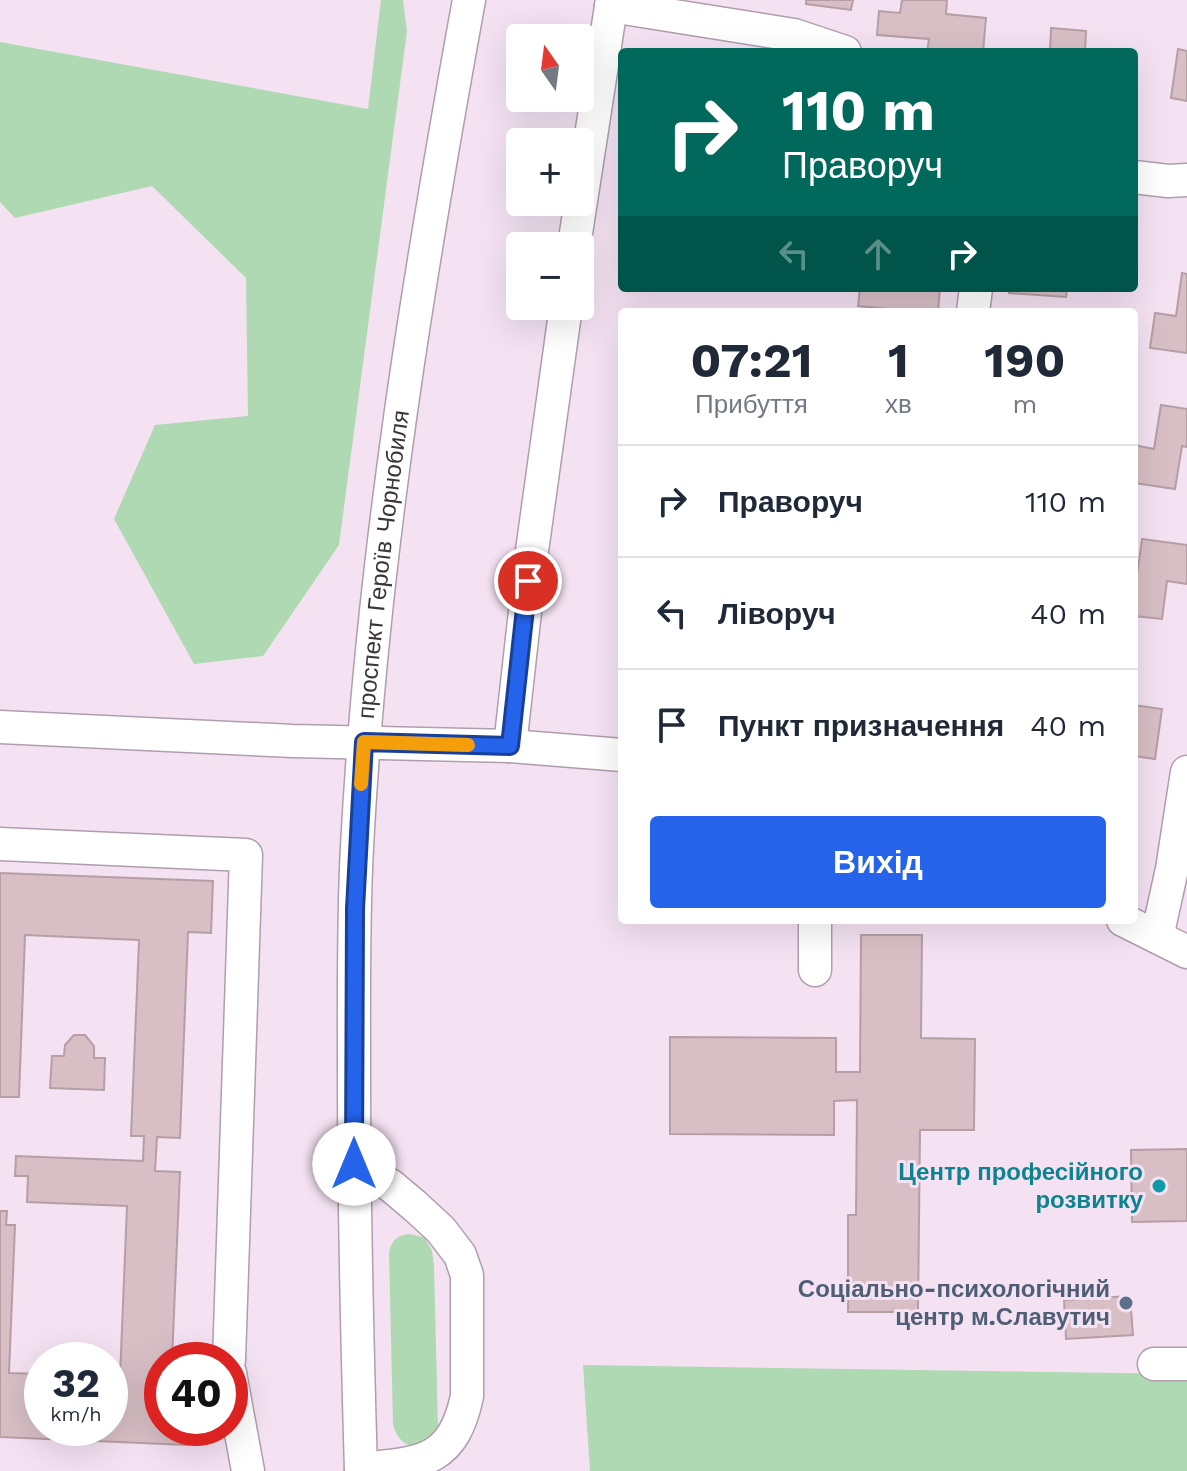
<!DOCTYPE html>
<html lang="uk">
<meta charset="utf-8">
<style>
body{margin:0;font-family:"Work Sans",sans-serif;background:#f2f2f3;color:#1f2937;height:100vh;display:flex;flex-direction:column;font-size:30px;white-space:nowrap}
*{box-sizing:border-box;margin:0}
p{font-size:26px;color:#747a83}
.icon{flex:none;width:44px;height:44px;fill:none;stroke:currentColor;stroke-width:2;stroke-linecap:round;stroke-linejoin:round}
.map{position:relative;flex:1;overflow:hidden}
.drawer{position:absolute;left:618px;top:308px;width:520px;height:616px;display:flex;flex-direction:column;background:#fff;border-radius:8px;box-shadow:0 8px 32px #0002}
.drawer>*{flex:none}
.guide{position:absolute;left:618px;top:48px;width:520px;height:244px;border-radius:8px;box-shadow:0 8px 32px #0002;background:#00695c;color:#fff;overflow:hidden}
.needle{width:52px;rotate:346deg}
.controls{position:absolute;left:506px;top:24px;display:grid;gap:16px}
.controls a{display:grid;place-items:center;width:88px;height:88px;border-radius:8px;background:#fff;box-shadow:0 8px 32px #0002;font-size:40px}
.speed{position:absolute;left:24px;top:1342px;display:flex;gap:16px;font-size:40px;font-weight:700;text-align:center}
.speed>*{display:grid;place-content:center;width:104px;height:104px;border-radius:50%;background:#fff;box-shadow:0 8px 32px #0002;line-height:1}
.speed small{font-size:20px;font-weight:400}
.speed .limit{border:12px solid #d22;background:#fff;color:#111}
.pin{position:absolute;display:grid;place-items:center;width:68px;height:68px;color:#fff;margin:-34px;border:4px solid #fff;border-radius:50%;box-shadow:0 2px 8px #0007}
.me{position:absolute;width:88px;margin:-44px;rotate:0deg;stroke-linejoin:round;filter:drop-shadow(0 0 6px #0008)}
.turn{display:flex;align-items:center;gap:28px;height:168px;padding:0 32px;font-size:36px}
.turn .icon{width:104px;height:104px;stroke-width:2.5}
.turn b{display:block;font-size:56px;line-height:68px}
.lanes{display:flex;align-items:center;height:76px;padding:0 32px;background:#0003;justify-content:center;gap:40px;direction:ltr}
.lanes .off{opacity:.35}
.eta{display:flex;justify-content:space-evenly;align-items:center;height:136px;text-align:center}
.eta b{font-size:48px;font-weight:700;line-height:56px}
.action{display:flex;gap:16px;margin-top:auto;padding:16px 32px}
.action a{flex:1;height:92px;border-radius:8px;background:#2563eb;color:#fff;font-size:32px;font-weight:700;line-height:92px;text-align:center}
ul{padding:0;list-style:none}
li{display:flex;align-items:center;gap:24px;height:112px;padding:0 32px;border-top:2px solid #e0e1e3}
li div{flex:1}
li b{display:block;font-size:30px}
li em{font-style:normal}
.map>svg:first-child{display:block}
.green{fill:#aed9b2}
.building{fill:#d8bfc6;stroke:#b69ea5;stroke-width:2}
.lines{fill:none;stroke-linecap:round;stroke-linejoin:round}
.minor-casing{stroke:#af9eae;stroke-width:35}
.minor{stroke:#fff;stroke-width:32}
.route-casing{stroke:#184099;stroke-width:20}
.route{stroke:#2563eb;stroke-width:14}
.slow{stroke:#f59e0b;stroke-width:14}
.culture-dot{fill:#0f9aa8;stroke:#f4e2f2;stroke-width:3}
.service-dot{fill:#5c6f8a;stroke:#f4e2f2;stroke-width:3}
.labels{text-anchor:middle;stroke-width:6;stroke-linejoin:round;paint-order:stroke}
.street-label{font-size:24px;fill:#3b343a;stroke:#f4e2f2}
.culture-label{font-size:24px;font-weight:bold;fill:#0d838f;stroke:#f4e2f2;text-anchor:end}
.service-label{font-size:24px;font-weight:bold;fill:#4e5e75;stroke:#f4e2f2;text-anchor:end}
</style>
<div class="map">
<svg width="1187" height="1471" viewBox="0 0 1187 1471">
<rect width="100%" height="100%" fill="#f4e2f2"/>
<!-- green -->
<path class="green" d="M381,0H403L407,31L339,545L263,656L194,664L114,519L155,425L248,416L246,278L152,186L15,218L0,202V42L368,109Z
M410,1234L425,1238L432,1251L434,1266L438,1428L437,1434L417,1448C402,1444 397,1438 393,1424L389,1253C391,1240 398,1235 410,1234Z
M583,1365L1187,1374V1471H590Z"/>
<!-- building -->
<path class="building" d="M806,0H853L851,10L806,4Z
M902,0H947L946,14L986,18L983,52H927L929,39L877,35L879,11L900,13Z
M1051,28L1086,31L1085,52H1050Z
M1178,49L1187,51V101L1171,98Z
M1182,273L1187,274V353L1150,348L1155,313L1176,316Z
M860,288H940L938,312H900V310L858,306Z
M1009,288H1067L1066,297L1009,293Z
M1161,405L1187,409V447L1182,446L1175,489L1134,483V445L1154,449Z
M1142,539L1187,545V584L1167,581L1162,619L1134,616V574L1137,575Z
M1134,705L1162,709L1155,759L1134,756Z
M0,873L213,881L211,933L188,932L180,1138L157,1137L155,1171L180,1172L172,1360H162V1428H189L188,1445L0,1437V1211H7L6,1225H15L9,1373L42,1374V1428H110V1377H120L127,1206L27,1202L28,1176H15L16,1156L143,1161L144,1136H131L139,940L25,935L19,1097H0Z
M861,935H922L921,1038L975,1039L974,1130H920L918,1312H848V1215H856L857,1100L834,1101V1135L670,1134V1037L836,1038V1072H860Z
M74,1035H85L94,1046V1058H105L104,1090L50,1088L52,1056H64L65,1045Z
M1187,1149V1221L1132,1222L1131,1150Z
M1130,1296L1133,1335L1066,1339L1064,1300Z"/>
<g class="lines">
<!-- minor casing -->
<g class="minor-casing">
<g id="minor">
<path d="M611,6L794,35L845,52"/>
<path d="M1134,177L1168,181L1187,180"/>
<path d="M574,246L612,0"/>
<path d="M973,312L976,288"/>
<path d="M0,727L293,741L510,746L622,755"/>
<path d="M510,746L531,558L566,306"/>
<path d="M0,844L246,855L229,1360"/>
<path d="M1123,920L1187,952"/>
<path d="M1157,937L1172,869L1187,772"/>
<path d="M815,970V920"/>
<path d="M354,1164L390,1185L415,1206L441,1230L460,1255L467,1275V1396C453,1464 419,1463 361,1469"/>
<path d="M1154,1364H1187"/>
<path d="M230,1373L248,1471"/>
<path id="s1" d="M361,1471C357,1337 354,1204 354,1070C354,995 353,921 357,847C372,562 418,280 469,0"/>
</g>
</g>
<!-- minor -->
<use href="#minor" class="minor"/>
</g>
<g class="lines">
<!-- route casing -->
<g class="route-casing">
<path id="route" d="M354,1164L355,909L364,742L510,746L528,581"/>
</g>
<!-- route -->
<use href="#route" class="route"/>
<!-- slow -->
<path class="slow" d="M361,784L364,742L468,745"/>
</g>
<!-- markers -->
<circle class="culture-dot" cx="1159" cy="1186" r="8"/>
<circle class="service-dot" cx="1126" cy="1303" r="8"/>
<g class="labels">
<!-- street labels -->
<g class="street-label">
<text dy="8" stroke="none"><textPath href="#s1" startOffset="908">проспект Героїв Чорнобиля</textPath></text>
</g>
<!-- culture labels -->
<g class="culture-label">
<text x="1143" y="1180">Центр професійного<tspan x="1143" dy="28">розвитку</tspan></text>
</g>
<!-- service labels -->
<g class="service-label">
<text x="1110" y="1297">Соціально-психологічний<tspan x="1110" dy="28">центр м.Славутич</tspan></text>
</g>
</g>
</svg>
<div class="controls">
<a><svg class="needle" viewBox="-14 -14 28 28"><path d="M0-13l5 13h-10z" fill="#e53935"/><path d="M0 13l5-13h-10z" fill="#747a83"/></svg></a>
<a>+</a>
<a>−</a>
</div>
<div class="speed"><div>32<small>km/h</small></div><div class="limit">40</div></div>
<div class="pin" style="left:528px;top:581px;background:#d93025"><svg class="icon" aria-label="arrive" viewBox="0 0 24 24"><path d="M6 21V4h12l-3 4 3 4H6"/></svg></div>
<svg class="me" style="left:354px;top:1164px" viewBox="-20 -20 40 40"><circle r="19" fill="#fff"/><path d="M0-13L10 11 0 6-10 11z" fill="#2563eb"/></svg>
<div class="guide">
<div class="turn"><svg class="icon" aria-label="right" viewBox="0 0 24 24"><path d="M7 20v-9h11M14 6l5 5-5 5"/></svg><div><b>110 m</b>Праворуч</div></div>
<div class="lanes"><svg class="icon off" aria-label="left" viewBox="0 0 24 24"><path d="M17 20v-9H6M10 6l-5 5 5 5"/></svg><svg class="icon off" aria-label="ahead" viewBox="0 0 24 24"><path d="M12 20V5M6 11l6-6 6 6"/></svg><svg class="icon" aria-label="right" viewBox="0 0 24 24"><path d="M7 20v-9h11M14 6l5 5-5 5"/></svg></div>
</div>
<section class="drawer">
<div class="eta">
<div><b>07:21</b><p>Прибуття</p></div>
<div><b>1</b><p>хв</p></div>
<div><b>190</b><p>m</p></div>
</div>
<ul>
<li><svg class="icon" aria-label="right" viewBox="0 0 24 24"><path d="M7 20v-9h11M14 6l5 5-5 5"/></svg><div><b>Праворуч</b></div><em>110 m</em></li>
<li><svg class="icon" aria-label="left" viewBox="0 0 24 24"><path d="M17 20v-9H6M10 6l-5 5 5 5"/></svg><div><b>Ліворуч</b></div><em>40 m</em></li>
<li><svg class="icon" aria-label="arrive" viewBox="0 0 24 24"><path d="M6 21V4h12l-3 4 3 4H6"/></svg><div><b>Пункт призначення</b></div><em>40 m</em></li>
</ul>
<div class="action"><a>Вихід</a></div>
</section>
</div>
